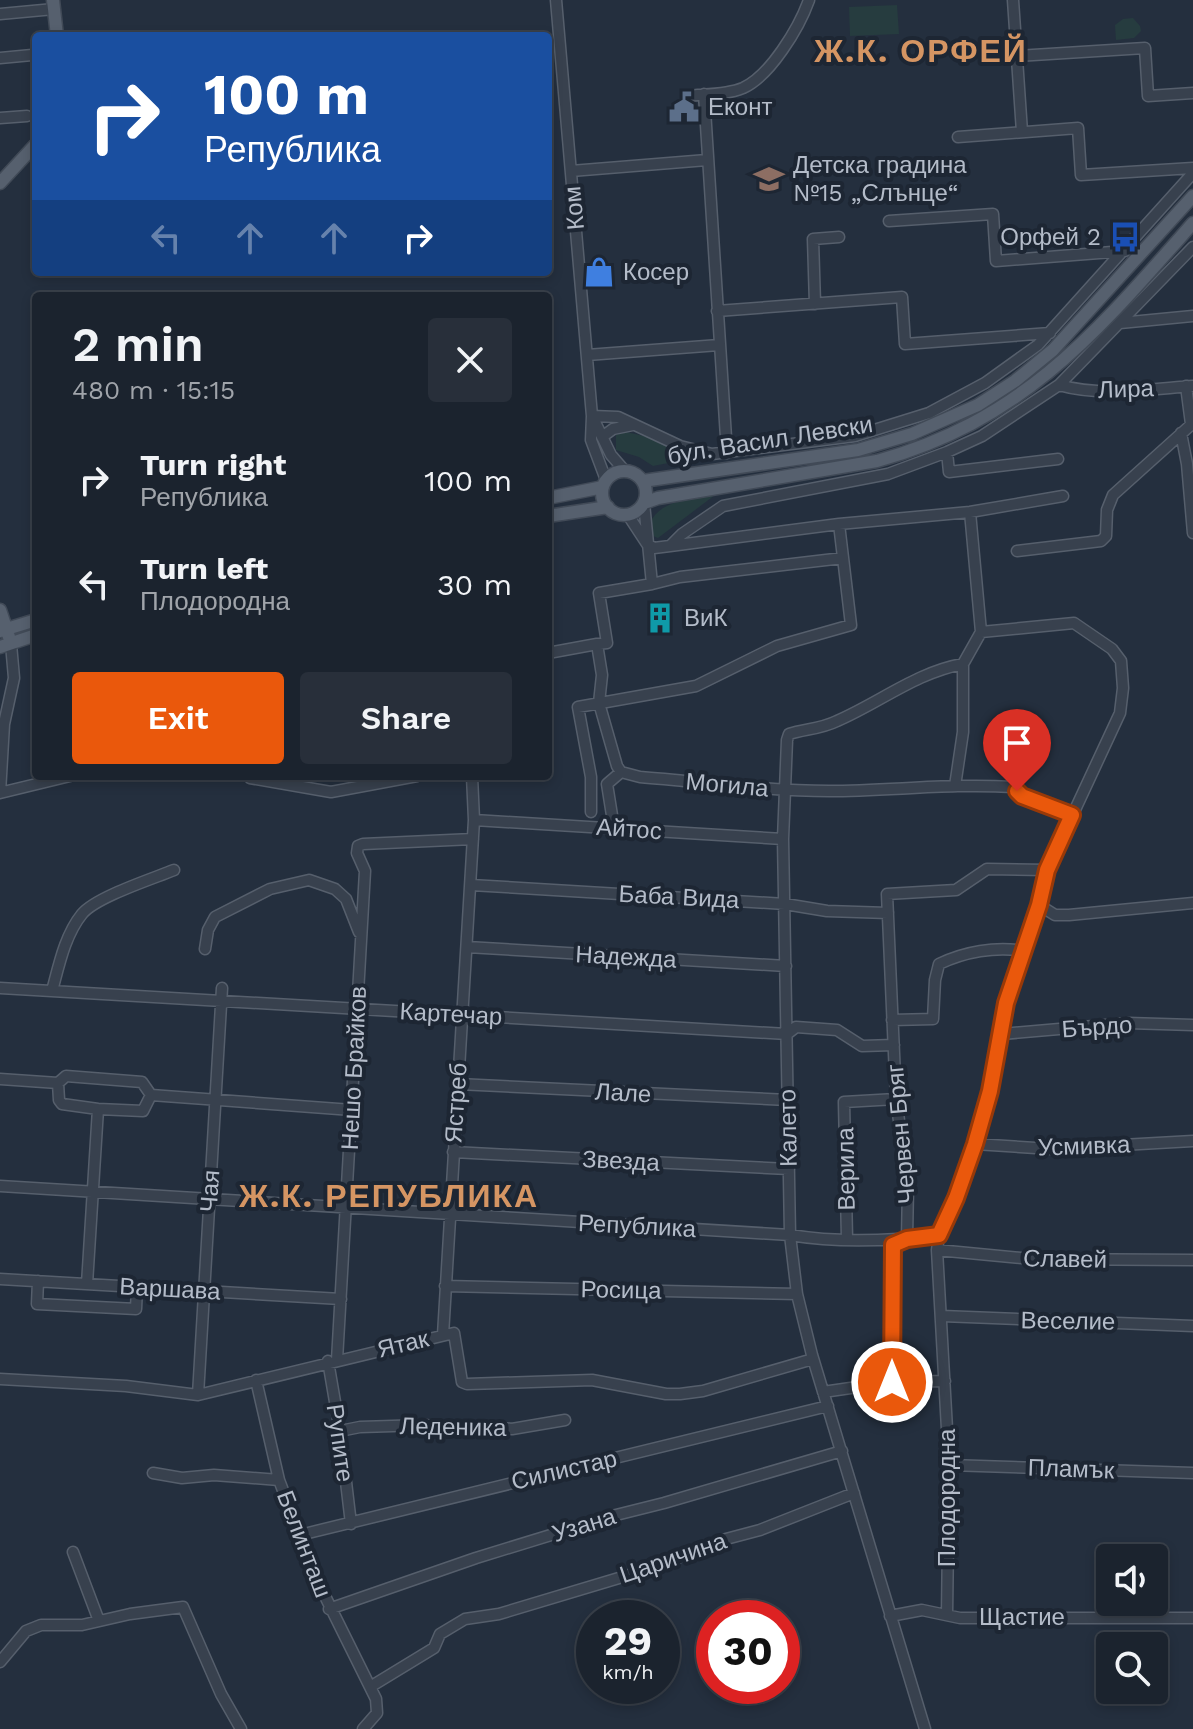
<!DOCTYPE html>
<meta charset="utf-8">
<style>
body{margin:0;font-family:"Work Sans",sans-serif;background:#282f3a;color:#f1f3f6;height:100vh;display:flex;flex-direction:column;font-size:30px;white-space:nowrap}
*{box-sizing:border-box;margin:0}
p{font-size:26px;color:#a0a4aa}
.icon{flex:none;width:44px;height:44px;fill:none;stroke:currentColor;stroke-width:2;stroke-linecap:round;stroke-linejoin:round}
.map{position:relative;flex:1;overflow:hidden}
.side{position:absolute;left:32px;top:292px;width:520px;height:488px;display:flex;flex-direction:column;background:#1b232e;border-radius:8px;box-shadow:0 4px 12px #0003,0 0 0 2px #39404a}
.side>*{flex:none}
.hud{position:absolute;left:32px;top:32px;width:520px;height:244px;border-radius:8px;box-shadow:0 4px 12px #0003,0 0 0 2px #39404a;background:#1a4fa0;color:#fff;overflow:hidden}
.buttons{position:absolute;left:1096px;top:1544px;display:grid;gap:16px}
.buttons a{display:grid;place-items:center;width:72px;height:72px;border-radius:8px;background:#1b232e;box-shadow:0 4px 12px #0003,0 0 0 2px #39404a;font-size:40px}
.speed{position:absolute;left:576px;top:1600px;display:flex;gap:16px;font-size:40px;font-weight:700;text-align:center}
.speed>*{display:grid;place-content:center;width:104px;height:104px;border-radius:50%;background:#1b232e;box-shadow:0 4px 12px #0003,0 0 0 2px #39404a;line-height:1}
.speed small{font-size:20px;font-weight:400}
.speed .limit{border:12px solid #d22;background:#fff;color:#111}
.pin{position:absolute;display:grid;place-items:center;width:68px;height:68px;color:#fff;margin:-82px -34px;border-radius:50% 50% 50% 0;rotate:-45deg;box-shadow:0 0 8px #0007}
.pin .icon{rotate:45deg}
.me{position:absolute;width:88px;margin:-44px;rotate:0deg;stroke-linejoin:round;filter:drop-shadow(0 0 6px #0008)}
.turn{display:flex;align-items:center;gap:28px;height:168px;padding:0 40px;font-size:36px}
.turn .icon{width:104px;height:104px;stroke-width:2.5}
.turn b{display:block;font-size:56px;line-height:68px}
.lanes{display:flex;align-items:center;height:76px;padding:0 40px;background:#0003;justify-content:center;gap:40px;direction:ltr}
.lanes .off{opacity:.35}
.round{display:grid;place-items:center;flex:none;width:84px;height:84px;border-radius:8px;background:#282f3a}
.headline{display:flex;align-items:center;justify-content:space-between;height:136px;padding:0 40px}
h1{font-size:48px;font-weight:600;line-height:60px}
.primary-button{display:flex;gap:16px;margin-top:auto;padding:16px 40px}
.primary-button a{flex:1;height:92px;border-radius:8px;background:#ea580c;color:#fff;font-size:32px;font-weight:600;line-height:92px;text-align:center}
.primary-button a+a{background:#282f3a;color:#f1f3f6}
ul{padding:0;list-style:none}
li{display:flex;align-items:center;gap:24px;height:104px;padding:0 40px}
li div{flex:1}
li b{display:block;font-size:30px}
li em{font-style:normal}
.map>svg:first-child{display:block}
.green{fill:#263c3f}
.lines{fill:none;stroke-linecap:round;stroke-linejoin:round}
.minor-casing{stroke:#565f6c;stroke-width:13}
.major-casing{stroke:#414a57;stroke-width:15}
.minor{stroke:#38414e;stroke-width:10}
.major{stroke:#56606e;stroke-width:12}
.route-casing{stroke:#983908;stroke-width:20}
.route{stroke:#ea580c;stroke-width:14}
.labels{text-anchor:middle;stroke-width:8;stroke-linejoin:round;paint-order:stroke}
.poi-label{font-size:24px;fill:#b4bcc9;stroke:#1d2633;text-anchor:start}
.street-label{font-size:24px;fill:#b4bcc9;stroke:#1d2633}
.district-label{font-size:32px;font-weight:bold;letter-spacing:2px;fill:#d59563;stroke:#1d2633}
</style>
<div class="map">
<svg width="1193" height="1729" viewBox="0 0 1193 1729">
<rect width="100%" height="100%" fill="#242f3e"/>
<!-- green -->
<path class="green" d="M897,5L899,34L850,36L849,7Z
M1133,18L1140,26L1141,31L1134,38L1116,40L1115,25L1123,19Z
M626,432L644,436L699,457L653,466L639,457L616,450V435Z
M715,495L658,538L653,536L649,524C661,499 690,500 715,495Z"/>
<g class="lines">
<!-- minor casing -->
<g class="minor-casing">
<path id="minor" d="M556,0L592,416L591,440L606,480
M1013,0L1022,132
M0,14L54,9
M1017,56L1145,48L1148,96L1193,93
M0,58L32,55
M704,94L727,453
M687,96C705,94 726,95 743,88C770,76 799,28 809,0
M0,118L27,116
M958,137L1078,128L1081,175L1193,168
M571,171L707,160
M889,221L993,214L996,261L1125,251
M815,304L813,239L839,237
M717,311L902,297L905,344L1050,333
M1120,323L1193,316
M587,355L719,345
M1059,385C1100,397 1151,389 1193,386
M1186,386L1191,424
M592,416L618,417L680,446L712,454L855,436L929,413L985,383L1038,345L1193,173
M593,418L611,455L624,470
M1181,433L1187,464L1193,533
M602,437L613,429L633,425
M947,452L949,472L1058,459
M644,503L652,584L680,577L843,558
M628,515L647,544L654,548L670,546L682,534L723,506L888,474L947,452L982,436L1059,385L1193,247
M670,546L839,524L970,512L1063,496
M1017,551L1101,541L1106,536L1107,510L1113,495L1193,423
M652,584L599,593L607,643L597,644L602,675L599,703L617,766L621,772L640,777C703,782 766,791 829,791C890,791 952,783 1013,787L1018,795L1072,815
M11,644L14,678L4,724L0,793L70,776
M548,653L597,644
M250,778L331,792L417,776
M955,786L963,732V664
M591,812V777L578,707L696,686L777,646L851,625L839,524
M474,820L783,839
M614,828L607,784L621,772
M471,885L785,904L827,911L888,913
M1039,905L1055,915H1069L1193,903
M467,947L786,966
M205,949L208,930L215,917L270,889L309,880L335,889L346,899L359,932
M0,988L787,1034L796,1027L837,1030L862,1046L894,1045
M52,991C59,965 65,935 82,914C96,897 152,879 174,870
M892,1020L933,1019L935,980L939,964C964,952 995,946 1024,951
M1002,1034L1128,1023L1193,1025
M0,1079L58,1083L59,1100L62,1104L98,1109L143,1111L151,1095
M58,1083L66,1076L142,1082L151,1095L352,1110
M458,1084L788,1100
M975,1144L1051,1149L1193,1141
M453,1152L789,1169
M0,1186L790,1235C838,1243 890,1241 939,1235
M847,1239L844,1102L896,1099
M937,1250L1032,1259L1193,1260
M0,1279L341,1299
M38,1281L37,1304L136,1309L137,1287
M87,1284L98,1109
M445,1286L797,1294
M942,1316L1193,1326
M443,1335L474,820L472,776
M337,1360L365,871L357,853L358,846L363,844L473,839
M328,1361L340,1431L351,1524
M0,1379L126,1386L198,1395L454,1333L462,1382L467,1384L592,1380L666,1394H680L703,1391L813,1359
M256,1380L279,1480L318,1582L376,1699L377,1713L363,1729
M892,1382L893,1245L907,1239L908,1186L896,1099L887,894L956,890L987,869L1047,870
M823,1392L892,1382L945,1381
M198,1395L222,988
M340,1431L360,1427L425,1425L446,1428L490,1427L512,1429L565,1420
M949,1465L1193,1473
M153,1473L182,1478L214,1475L279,1480
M300,1535L828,1406
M73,1552L99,1621
M329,1609L476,1558L616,1515L664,1503L842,1451
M947,1615L949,1465L937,1250L939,1235L956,1198L975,1144L990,1091L1006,1003L1039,905L1047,870L1120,713L1123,688L1121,661L1112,649L1074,623L981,632L970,512
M890,1616L922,1610L960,1618H1193
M0,1662L26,1631L41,1625H82L130,1614L183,1607L221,1694L241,1729
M370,1687L434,1648L440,1634L465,1619L499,1614L649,1569L726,1539L760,1530L854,1493
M925,1729L812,1355L797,1294L790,1235L783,839L787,740L789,734C805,729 821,729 837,721C879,703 917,672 963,664L981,632"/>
</g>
<!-- major casing -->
<g class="major-casing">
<path id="major" d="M53,0L57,36
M0,183L36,144
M602 493a22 22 0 1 1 44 0a22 22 0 1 1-44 0Z
M643,481L858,450L912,434L978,405L1015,381L1053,350L1193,196
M548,498L603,487
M644,503L658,498L877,461C1024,420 1096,333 1193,223
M548,516L608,507
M0,610L9,637
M0,631L36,620
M0,647L36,635"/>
</g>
<!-- minor -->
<use href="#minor" class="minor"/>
<!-- major -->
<use href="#major" class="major"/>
</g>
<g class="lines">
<!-- route casing -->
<g class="route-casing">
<path id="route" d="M892,1382L893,1245L907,1239L939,1235L956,1198L975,1144L990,1091L1006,1003L1039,905L1047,870L1072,815L1022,796L1017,791"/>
</g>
<!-- route -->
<use href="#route" class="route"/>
</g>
<!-- icons -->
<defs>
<g id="civic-bare" transform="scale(2.4)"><path d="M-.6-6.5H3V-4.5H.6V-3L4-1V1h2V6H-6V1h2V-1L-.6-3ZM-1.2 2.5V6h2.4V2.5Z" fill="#5c6f8a" stroke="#1d2633" stroke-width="2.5" paint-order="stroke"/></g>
<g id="school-bare" transform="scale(2.4)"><path d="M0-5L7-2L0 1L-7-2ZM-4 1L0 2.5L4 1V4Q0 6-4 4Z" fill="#8d6e63" stroke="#1d2633" stroke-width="2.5" paint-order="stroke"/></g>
<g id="bus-bare" transform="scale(2.4)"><path d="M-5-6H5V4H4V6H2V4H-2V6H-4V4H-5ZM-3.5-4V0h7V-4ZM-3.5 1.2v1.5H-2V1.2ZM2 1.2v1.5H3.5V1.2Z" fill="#1a4fb4" stroke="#1d2633" stroke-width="2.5" paint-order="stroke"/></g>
<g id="shop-bare" transform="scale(2.4)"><path d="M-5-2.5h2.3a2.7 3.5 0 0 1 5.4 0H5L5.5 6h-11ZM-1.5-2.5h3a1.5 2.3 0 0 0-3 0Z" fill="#3f7fe0" stroke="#1d2633" stroke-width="2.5" paint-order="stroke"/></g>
<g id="building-bare" transform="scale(2.4)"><path d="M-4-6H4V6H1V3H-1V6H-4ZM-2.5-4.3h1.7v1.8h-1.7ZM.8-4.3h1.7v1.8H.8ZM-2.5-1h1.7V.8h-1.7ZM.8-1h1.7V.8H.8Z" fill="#0f9aa8" stroke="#1d2633" stroke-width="2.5" paint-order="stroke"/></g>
</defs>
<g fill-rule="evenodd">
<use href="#civic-bare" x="684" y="107"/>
<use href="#school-bare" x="769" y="179"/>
<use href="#bus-bare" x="1125" y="237"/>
<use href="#shop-bare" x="599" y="272"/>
<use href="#building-bare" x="660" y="618"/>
</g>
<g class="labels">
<!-- poi labels -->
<g class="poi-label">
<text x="708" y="115">Еконт</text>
<text x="793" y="173">Детска градина<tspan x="793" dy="28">№15 „Слънце“</tspan></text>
<text x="1101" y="245" text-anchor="end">Орфей 2</text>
<text x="623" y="280">Косер</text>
<text x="684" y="626">ВиК</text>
</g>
<!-- street labels -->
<g class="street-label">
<text transform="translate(574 208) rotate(-95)" y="8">Ком</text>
<text transform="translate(1126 389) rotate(-2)" y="8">Лира</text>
<text transform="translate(770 440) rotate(-9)" y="8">бул. Васил Левски</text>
<text transform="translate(727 785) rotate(5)" y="8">Могила</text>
<text transform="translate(629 829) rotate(4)" y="8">Айтос</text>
<text transform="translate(679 897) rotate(3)" y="8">Баба Вида</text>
<text transform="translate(626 957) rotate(3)" y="8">Надежда</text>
<text transform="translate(451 1014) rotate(3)" y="8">Картечар</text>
<text transform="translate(1097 1027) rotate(-4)" y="8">Бърдо</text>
<text transform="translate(354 1068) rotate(-87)" y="8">Нешо Брайков</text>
<text transform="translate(623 1093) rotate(3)" y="8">Лале</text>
<text transform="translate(456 1103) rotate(-86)" y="8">Ястреб</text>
<text transform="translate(788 1128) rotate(-91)" y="8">Калето</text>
<text transform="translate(901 1134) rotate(-95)" y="8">Червен Бряг</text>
<text transform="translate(1084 1146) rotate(-2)" y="8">Усмивка</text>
<text transform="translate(621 1161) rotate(3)" y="8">Звезда</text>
<text transform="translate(846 1169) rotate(-91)" y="8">Верила</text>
<text transform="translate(210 1191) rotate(-86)" y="8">Чая</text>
<text transform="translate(637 1226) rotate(3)" y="8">Република</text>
<text transform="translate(1065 1259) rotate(1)" y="8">Славей</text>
<text transform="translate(170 1289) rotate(3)" y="8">Варшава</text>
<text transform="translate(621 1290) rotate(1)" y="8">Росица</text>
<text transform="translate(1068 1321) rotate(1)" y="8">Веселие</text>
<text transform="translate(403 1344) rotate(-13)" y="8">Ятак</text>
<text transform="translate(453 1427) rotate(1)" y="8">Леденика</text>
<text transform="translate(340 1443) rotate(82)" y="8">Рупите</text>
<text transform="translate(1071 1469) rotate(2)" y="8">Пламък</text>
<text transform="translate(564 1470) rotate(-13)" y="8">Силистар</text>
<text transform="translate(947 1498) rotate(-90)" y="8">Плодородна</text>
<text transform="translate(584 1525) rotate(-17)" y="8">Узана</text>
<text transform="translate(304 1544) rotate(69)" y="8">Белинташ</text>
<text transform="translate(673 1558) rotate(-19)" y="8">Царичина</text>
<text x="1022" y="1625">Щастие</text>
</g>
<!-- district labels -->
<g class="district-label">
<text x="921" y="62">Ж.К. ОРФЕЙ</text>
<text x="389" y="1207">Ж.К. РЕПУБЛИКА</text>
</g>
</g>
</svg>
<div class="buttons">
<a><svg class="icon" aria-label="sound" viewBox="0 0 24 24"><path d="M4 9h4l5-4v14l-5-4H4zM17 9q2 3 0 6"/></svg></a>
<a><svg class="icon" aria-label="search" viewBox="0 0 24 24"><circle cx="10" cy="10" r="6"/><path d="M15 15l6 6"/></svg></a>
</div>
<div class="speed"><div>29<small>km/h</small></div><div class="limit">30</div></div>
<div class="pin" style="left:1017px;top:791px;background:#d93025"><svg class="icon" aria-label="arrive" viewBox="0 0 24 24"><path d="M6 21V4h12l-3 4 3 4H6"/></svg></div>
<svg class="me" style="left:892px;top:1382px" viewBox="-20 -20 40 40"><circle r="17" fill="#ea580c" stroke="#fff" stroke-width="3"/><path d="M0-11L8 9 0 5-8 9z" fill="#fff"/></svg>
<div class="hud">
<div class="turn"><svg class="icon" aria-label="right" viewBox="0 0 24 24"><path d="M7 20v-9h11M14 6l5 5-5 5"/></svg><div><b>100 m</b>Република</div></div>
<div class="lanes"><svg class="icon off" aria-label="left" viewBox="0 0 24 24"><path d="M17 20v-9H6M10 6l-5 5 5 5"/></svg><svg class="icon off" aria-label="ahead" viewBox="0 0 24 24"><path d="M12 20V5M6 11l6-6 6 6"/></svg><svg class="icon off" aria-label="ahead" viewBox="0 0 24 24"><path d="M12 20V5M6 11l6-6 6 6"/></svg><svg class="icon" aria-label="right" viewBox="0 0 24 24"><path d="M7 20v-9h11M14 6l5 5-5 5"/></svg></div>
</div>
<section class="side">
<div class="headline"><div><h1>2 min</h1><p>480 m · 15:15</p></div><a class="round"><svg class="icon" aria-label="close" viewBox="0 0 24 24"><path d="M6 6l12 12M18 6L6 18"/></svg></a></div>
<ul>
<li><svg class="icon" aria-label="right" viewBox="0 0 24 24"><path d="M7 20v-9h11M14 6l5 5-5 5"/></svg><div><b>Turn right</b><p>Република</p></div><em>100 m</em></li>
<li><svg class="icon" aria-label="left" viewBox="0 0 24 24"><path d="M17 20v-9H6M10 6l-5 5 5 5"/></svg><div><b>Turn left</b><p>Плодородна</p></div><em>30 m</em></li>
</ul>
<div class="primary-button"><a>Exit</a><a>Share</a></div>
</section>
</div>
